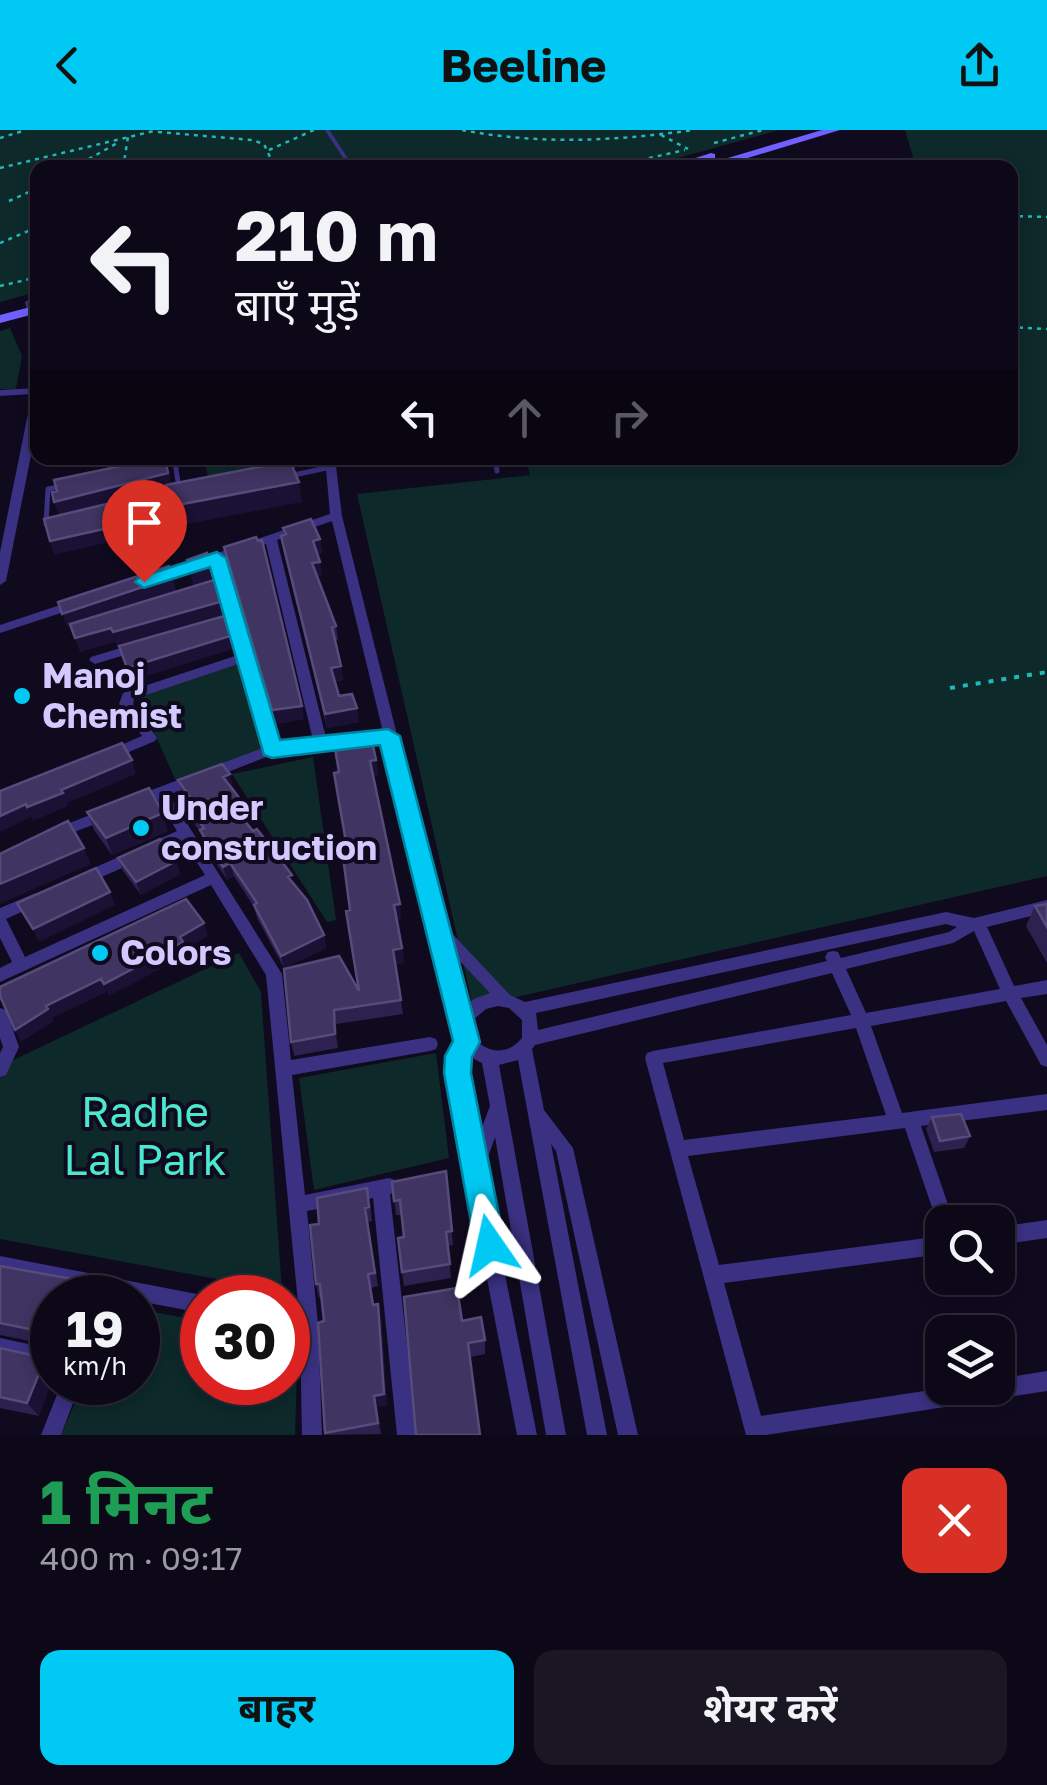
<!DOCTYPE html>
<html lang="hi">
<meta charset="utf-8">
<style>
body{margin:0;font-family:"Golos Text","Noto Sans Devanagari",sans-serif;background:#1a1624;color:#f1f3f6;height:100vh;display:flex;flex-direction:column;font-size:38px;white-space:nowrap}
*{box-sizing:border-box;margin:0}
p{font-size:32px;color:#9a9aa1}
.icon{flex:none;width:55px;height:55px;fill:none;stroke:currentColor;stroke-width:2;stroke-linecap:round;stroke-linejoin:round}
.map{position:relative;height:1305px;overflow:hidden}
.panel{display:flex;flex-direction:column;background:#0c0817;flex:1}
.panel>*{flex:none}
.guide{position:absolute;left:30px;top:30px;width:988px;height:305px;border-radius:20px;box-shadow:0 5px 15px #0003,0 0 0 2px #2c2936;background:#0c0817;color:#f1f3f6;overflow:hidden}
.buttons{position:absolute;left:925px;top:1075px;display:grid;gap:20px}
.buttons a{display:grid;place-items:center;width:90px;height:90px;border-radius:20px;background:#0c0817;box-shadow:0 5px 15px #0003,0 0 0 2px #2c2936;font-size:50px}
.speed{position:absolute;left:30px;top:1145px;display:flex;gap:20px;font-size:50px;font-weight:700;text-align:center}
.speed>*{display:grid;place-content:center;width:130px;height:130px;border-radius:50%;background:#0c0817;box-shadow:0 5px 15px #0003,0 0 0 2px #2c2936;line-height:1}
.speed small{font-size:25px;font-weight:400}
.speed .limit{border:15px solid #d22;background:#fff;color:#111}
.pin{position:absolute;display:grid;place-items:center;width:85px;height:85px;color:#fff;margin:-102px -42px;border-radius:50% 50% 50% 0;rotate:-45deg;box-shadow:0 0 10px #0007}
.pin .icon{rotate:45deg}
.me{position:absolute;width:110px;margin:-55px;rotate:349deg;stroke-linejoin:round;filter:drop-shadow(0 0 8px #0008)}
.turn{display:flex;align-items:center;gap:35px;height:210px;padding:0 40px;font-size:45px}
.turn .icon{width:130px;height:130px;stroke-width:2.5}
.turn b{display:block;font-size:70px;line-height:85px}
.lanes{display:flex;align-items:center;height:95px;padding:0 40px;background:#0003;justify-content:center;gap:50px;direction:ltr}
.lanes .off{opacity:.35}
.round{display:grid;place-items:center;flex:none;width:105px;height:105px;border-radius:20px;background:#1a1624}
.head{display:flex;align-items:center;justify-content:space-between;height:170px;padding:0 40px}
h1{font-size:60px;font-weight:700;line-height:75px;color:#1e9e55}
.cta{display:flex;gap:20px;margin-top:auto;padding:20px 40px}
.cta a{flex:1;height:115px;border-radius:20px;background:#00c9f4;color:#111;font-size:40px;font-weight:700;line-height:115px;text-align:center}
.cta a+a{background:#1a1624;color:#f1f3f6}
header{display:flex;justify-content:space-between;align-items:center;height:130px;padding:0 40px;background:#00c9f4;color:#111;font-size:45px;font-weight:700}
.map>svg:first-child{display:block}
.green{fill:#0d292a}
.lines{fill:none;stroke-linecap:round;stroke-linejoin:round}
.path-far1{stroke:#22b7b9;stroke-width:2.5;stroke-dasharray:4 5;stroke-linecap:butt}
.path{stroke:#22b7b9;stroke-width:4;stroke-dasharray:5 8;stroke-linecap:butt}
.lane-far2{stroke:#3a3183;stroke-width:4}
.lane-far1{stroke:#3a3183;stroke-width:5}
.lane{stroke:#3a3183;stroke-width:8}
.street{fill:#3a3183;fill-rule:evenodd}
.secondary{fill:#7060ff;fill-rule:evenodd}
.wall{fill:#2d224f}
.shaded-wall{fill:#1a1134}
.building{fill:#3f3462;stroke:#564b7b;stroke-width:2.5}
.route{fill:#00c9f4;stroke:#00839f;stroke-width:2.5}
.poi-dot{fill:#00c9f4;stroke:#100a1f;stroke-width:4}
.labels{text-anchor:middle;stroke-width:8;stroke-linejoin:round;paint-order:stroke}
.poi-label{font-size:35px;font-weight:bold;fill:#d3c9ff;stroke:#100a1f;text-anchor:start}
.near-park-label{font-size:42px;fill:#4ae9cd;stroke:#100a1f}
</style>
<header><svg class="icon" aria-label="back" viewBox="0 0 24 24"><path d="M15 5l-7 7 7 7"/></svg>Beeline<svg class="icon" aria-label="share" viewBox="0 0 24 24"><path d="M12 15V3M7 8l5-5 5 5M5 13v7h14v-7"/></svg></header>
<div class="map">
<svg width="1047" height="1305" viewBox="0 0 1047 1305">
<rect width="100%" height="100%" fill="#100a1f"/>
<!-- green -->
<path class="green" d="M0,0H779L642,38H38L37,162L0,172Z
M905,0H1047V746L473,877L357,364L530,345L526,328H1010V38L916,37Z
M10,198L22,226L16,259H0V201Z
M203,328H315L314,334L210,352Z
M246,531L262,621L178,655L135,561Z
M313,627L336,790L327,792L232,644Z
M239,823L261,862L282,1161L0,1109V948L9,932Z
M436,923L449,1028L314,1060L299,948Z
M138,1179L202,1191V1252H288V1207L298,1208L295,1305H61L84,1253L138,1252Z"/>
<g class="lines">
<!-- path-far1 -->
<path class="path-far1" d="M462,0C540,15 615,11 693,0
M158,2L252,10L264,14L275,38
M661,5L688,19
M0,8L26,0
M714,13L763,0
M269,20L314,0
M0,38L158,0
M73,38L119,12
M123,38L128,7
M605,38L685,20
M9,71L38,58
M1010,86L1047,87
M0,113L38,97
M0,156L38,147
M1010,197L1047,199"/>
<!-- path -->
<path class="path" d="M950,558L1047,542"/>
<!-- lane-far2 -->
<path class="lane-far2" d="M327,0L352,38"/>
<!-- lane-far1 -->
<path class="lane-far1" d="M495,328L497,341
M160,334L175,332L179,359
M289,346L331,337
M118,382L174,371
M46,394L48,359L65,356"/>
<!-- lane -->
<path class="lane" d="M466,914L458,955L473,1028"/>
<!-- street -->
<path class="street" d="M30,169L35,172L38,184V209L33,206L25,172Z
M38,258V290L6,451L0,455V422L32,264L0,266V260Z
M325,328H335L342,386L445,796L510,865L525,872L946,782L974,788L1047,770V782L987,797L1014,856L1047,850V864L1021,868L1047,915V937L1041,935L1006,871L871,896L902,983L1047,964V980L921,996L954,1092H942V1100L939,1098L905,998L688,1026L719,1135L942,1106V1124L724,1153L761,1286L944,1258H998V1249L1047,1241V1261L766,1305H746L645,928L647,923L653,921L851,885L832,843L535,915L532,919L544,980L573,1018L638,1305H618L556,1021L551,1014L607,1305H587L518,930L499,935L566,1305H546L495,1007L484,1039L537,1305H517L466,1039L490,976L482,933C469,927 455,917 456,901L385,611L274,624L169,665L282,844L291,930L430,907L436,909L438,914L436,919L430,921L292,945L305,1065L389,1048L395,1050L398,1056L395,1062L390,1064L417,1305H397L373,1068L307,1081L318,1194L322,1305H302L300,1202L288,1199V1181L299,1183L266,845L211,755L0,852V838L12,832L0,808V778L36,763L41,765L43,769L41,773L6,789L25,827L205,745L183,711L88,753H78L76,749L78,745L177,701L157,669H149L147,665L149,661L265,617L241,533L134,569L133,574L157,608L155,611L117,627H107L105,624L107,621L142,606L119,574L123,563L238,525L212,433L158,452L152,448L154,445L330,384ZM332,391L383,602L326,608L277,410ZM266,414L313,610L277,614L223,429ZM946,794L957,797L949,802L841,828L838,822L833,821L828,822L825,827L827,831L538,900L536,883ZM974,801L1000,859L866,883L846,839L953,813ZM451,822L490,863L474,869L465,876ZM498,876L509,878L522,890V908C507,926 487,924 472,906L473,890L486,879ZM856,898L886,985L684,1010L663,933Z
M75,470L79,471L81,474L79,477L0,503V495Z
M137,513L141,514L143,517L141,520L95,534L89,530L91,527Z
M106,679L111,680L113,684L111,688L56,709L51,708L49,704L51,700Z
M0,878L6,880L19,917L6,945L0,947V923L3,917L0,908Z
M1047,1090V1108L998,1115V1097Z
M0,1126L202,1165L209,1168H202V1183L138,1171V1168H121L0,1144Z
M0,1208L52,1219V1237L0,1226Z
M62,1252H81L61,1305H41Z"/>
<!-- secondary -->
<path class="secondary" d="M822,0H840L715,38H694Z
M711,23L715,24V28L684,38H664Z
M38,175V183L0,193V185Z"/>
</g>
<!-- wall -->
<path class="wall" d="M283,398L320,409L322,423L317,424L322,445L317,446L336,496L338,510H335L343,550L335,552L339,566L359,592L327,598L283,419L281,406L284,405Z
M224,417L304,589L275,594Z
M376,630L378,645L373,646L401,789H397L404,833L395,834L403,884L336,894L338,918L294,926L291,912L359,861L350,780L347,718Z
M178,650L233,657L244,674L247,687L243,689L293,753L324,805L326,818L284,838L257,788L254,777L234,746L227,750L204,714L201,703L187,683L183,669L185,668Z
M87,682L168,701L112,725L94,700Z
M118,728L176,731L180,744L141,765L123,741Z
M1047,774V833L1026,796L1035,776Z
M932,987L970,1006L964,1018L934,1022L926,999Z
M446,1041L453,1115L448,1116L451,1148L404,1156L402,1142L404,1107L402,1085H396L392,1052Z
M370,1072L372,1091L368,1092L378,1156L371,1158L374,1175L381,1187L387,1275L377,1277L381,1304L325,1305L324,1191L321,1167L319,1168L316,1154L319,1094Z
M0,1136L78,1150L88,1165L87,1168H52L39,1286L0,1278V1218L40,1227L45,1223V1214L0,1205Z
M462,1191L485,1210V1224L470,1227Z"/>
<!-- shaded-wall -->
<path class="shaded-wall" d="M165,328L172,356L59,385L54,372Z
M299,352L302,372L177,396L172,376Z
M126,394L130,407L54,425L50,411Z
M320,409L322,423L315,424L313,411Z
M320,432L322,445L314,447L312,433Z
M210,436L213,450L193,456L190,442Z
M173,447L176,461L67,497L62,484Z
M220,472L223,485L117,516L113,502Z
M111,498L116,512L80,522L75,508Z
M230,506L233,519L131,551L127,538Z
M341,536L343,550L333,552L331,538Z
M302,576L304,589L275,594L272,580Z
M357,578L359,592L327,598L325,584Z
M132,630L136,644L67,673L68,676L33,691L27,677L61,660Z
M376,630L378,645L372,646L370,631Z
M230,644L233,657L227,660L223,647Z
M26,674L31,687L0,702V686Z
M244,674L247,687L238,692L235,679Z
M163,683L168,701L112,725L106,708Z
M84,718L91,734L0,774V754Z
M176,731L180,744L141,765L136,752Z
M230,733L234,746L227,750L223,737Z
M110,762L115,775L39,812L33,799Z
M400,774L401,789L396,790L394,775Z
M204,793L208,806L185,819L187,825L109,866L104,854Z
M324,805L326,818L284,838L281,826Z
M402,818L404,833L395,835L393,820Z
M101,849L107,862L52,888L54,891L21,912L15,900L46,876Z
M334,880L336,894L338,918L335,904Z
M78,1150L88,1165L87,1168H71Z
M378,1174L381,1187L387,1275L377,1277L381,1304L374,1266Z
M52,1212V1252L39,1286L27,1273Z"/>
<!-- building -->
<path class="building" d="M159,328H165L168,343L54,372L52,362L57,361L54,350Z
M290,331L299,352L172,376L166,355Z
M119,371L126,394L50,411L44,389Z
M311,389L320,409L313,411L320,432L312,433L336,496L332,497L341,536L331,538L339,566L352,564L357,578L325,584L281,406L286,404L283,398Z
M256,407L258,411L262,410L302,576L272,580L224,417Z
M207,423L210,436L190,442L187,430Z
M169,436L173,447L62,484L58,472Z
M214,450L220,472L113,502L111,498L75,508L70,494Z
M224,486L230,506L127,538L119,516Z
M370,601L376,630L370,631L400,774L394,775L402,818L393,820L401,870L334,880L335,904L291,912L284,839L339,826L359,861L346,781L350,780L342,719L347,718L334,643L339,642L333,607Z
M122,613L132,630L61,660L63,663L27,677L26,674L0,686V661Z
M222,634L230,644L223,647L244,674L235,679L253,701L257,699L292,745L288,747L307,770L324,805L281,826L254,775L257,773L230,733L223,737L200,700L204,698L183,669L189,666L178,650Z
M149,658L163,683L106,708L87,682Z
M68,691L84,718L0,754V724Z
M160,709L176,731L136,752L118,728Z
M96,738L110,762L33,799L17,773Z
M186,769L204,793L180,807L183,812L104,854L101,849L46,876L48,879L15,900L0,866V857Z
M1047,774V797L1035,776Z
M961,984L970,1006L940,1011L932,987Z
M446,1041L452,1101L446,1102L450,1134L402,1142L398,1108L404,1107L400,1070L394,1071L392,1052Z
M367,1058L369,1077L365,1078L375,1143L368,1144L373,1175L378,1174L384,1264L374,1266L378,1293L325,1303L318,1193L324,1191L320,1154H316L310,1095L319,1094L317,1068Z
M0,1136L78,1150L71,1168H52V1212L27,1273L0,1267V1218L40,1227L45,1223L44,1202L0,1193Z
M457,1158L462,1191L481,1187L485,1210L468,1213L480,1305H416L404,1167Z"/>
<!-- route -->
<path class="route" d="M217,422L226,428L280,610L388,599L400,606L480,912L472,927L471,943L505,1115L500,1125L490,1130L479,1125L475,1115L444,943L445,926L453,911L380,615L272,628L264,625L210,437L144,458L135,452L138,448Z"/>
<!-- markers -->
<g class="poi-dot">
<circle cx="22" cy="566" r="10"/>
<circle cx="141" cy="698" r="10"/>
<circle cx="100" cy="823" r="10"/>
</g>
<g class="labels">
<!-- poi labels -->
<g class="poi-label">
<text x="42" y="558">Manoj<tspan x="42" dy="40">Chemist</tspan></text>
<text x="161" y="690">Under<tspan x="161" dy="40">construction</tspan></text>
<text x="120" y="835">Colors</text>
</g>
<!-- near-park labels -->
<g class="near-park-label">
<text x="145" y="997">Radhe<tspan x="145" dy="48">Lal Park</tspan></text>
</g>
</g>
</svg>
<div class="buttons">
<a><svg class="icon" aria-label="search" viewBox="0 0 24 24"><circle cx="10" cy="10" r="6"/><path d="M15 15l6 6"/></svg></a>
<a><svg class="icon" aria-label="layers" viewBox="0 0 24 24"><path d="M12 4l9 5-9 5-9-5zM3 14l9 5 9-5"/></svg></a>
</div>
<div class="speed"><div>19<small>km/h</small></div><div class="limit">30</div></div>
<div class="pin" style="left:144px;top:452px;background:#d93025"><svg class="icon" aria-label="arrive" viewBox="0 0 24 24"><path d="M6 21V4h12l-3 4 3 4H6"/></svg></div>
<svg class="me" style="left:490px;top:1115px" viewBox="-20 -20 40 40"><path d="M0-17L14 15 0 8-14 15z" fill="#00c9f4" stroke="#fff" stroke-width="4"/></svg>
<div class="guide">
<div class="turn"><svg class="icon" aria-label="left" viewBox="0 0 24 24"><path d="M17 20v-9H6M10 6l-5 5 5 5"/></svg><div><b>210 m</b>बाएँ मुड़ें</div></div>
<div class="lanes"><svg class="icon" aria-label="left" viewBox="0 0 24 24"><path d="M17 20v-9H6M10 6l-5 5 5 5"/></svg><svg class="icon off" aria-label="ahead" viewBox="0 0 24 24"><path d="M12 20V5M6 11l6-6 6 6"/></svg><svg class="icon off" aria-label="right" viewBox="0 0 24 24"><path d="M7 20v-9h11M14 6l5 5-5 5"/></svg></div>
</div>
</div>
<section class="panel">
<div class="head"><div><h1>1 मिनट</h1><p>400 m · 09:17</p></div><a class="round" style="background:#d93025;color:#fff"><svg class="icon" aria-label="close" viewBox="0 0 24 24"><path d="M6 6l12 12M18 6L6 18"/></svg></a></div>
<div class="cta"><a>बाहर</a><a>शेयर करें</a></div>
</section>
